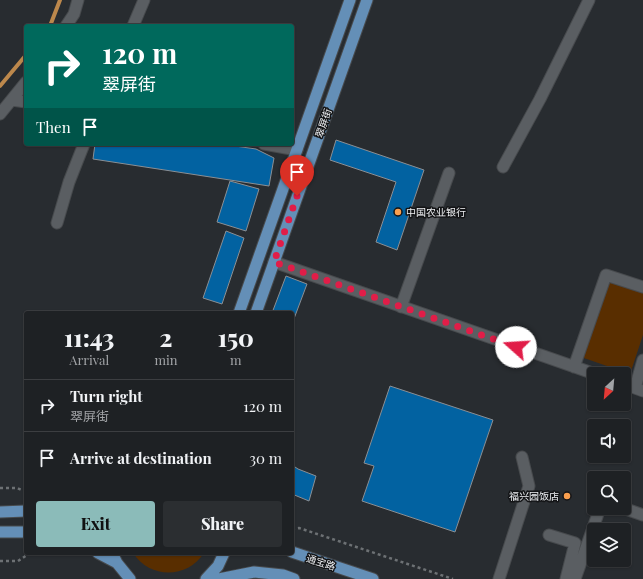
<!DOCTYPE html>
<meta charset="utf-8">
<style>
body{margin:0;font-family:"Playfair Display","Noto Sans SC",serif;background:#2b2e31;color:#f1f3f6;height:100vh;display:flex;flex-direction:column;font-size:15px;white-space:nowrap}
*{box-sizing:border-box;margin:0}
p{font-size:13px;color:#a1a3a6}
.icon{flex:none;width:22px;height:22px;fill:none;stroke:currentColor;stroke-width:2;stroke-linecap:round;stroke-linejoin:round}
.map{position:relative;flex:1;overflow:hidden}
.drawer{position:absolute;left:24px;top:311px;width:270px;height:244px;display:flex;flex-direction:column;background:#1e2124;border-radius:4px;box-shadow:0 1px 3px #0004,0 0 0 1px #3c3e41}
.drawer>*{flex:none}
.guide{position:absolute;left:24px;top:24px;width:270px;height:122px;border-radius:4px;box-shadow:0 1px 3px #0004,0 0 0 1px #3c3e41;background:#00695c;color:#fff;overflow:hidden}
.needle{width:26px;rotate:206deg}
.tools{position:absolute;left:587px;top:367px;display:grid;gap:8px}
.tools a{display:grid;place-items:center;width:44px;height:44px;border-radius:4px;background:#1e2124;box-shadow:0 1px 3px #0004,0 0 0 1px #3c3e41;font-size:20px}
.pin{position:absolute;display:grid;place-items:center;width:34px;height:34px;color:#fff;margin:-41px -17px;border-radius:50% 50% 50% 0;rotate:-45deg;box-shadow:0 0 4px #0007}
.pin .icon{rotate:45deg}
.me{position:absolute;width:44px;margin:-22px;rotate:289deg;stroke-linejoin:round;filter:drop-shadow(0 0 3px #0008)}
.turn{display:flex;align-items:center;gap:14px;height:84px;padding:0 12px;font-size:18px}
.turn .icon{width:52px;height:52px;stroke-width:2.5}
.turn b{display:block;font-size:28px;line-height:34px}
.then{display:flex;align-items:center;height:38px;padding:0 12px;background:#0003;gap:8px;font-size:15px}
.eta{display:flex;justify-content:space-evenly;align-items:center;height:68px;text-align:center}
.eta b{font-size:24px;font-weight:800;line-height:28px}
.cta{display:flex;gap:8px;margin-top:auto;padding:8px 12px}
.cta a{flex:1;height:46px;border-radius:4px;background:#8bbbb9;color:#111;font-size:16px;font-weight:800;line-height:46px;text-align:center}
.cta a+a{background:#2b2e31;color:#f1f3f6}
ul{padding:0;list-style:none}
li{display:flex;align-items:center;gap:12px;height:52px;padding:0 12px;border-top:1px solid #3c3e41}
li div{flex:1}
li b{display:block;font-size:15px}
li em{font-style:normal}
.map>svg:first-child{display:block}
.green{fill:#592e00}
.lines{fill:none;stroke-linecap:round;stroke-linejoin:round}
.stream{stroke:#bc884c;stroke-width:4}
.building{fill:#0262a1;stroke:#8b8f94}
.minor-casing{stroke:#474a4d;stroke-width:13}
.primary-casing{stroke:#474a4d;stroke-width:13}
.path{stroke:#6d7174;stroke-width:2.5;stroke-dasharray:3 3;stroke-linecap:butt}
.minor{stroke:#5a5e62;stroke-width:11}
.primary{stroke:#648fb7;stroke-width:11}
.route{stroke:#e11d48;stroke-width:7;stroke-dasharray:0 12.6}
.poi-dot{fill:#fa9f4e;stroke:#131416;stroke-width:1.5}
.labels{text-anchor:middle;stroke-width:3;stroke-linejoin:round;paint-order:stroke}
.street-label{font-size:10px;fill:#f0f2f5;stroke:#131416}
.poi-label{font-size:10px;fill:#f0f2f5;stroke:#131416;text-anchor:start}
</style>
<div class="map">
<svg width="643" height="579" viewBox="0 0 643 579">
<rect width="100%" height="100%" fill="#282c30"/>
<!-- green -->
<path class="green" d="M608,280L643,292V335L630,374L581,357Z
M133,553H204C187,579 150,579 133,553Z"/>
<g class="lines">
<!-- stream -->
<path class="stream" d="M50,26L60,0
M0,86L26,55"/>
</g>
<!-- building -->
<path class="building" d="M336,140L424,170L397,250L376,242L396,182L330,160Z
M95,144H221L256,149L274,158L269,186L93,159Z
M230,181L259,189L246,231L217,222Z
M226,231L244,238L222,304L203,298Z
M286,276L307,284L292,324V313H272Z
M390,386L493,420L455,532L362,501L374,466L364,463Z
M292,465L298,469L316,476L309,501L292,494Z"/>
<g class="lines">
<!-- minor casing -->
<g class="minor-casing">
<path id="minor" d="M66,26L74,14L78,0
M133,26L144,0
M12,100L26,102
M0,114L26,82
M264,144L297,150
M503,167L540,99L589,0
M57,223L69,182L84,144
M274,262L595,374
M401,307L449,173
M574,367L606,275L643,287
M624,384L643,391
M635,388L643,360
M623,508L643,515
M549,535L575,543L566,579
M499,579L529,486L522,457
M575,579L600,508"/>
</g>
<!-- primary casing -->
<g class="primary-casing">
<path id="primary" d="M239,313L350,0
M256,313L367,0
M0,512L26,511
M0,532H26
M292,552L373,579
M98,553L117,563
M112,553L117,563L130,579
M206,579L218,566L224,553
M219,579L254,572L283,575L294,579"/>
</g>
<!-- path -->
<path class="path" d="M0,488H17L26,492
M292,529L299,528L453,579
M0,561H18L30,553"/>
<!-- minor -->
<use href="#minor" class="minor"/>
<!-- primary -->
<use href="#primary" class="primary"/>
</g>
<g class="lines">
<!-- route -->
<path class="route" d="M297,196L274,262L516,347"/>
</g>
<!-- markers -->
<g class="poi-dot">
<circle cx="398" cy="212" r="4"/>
<circle cx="567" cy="496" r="4"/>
</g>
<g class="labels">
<!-- street labels -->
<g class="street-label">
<text transform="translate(323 123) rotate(-71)" y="4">翠屏街</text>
<text transform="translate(321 562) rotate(18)" y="4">通宝路</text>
</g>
<!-- poi labels -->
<g class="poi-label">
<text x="406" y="216">中国农业银行</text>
<text x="559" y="500" text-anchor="end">福兴园饭店</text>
</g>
</g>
</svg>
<div class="tools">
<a><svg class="needle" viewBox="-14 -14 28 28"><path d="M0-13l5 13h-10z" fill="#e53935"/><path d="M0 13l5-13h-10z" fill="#a1a3a6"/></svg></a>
<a><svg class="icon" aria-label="sound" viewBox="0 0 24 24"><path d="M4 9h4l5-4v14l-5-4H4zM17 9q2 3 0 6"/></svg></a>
<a><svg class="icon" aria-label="search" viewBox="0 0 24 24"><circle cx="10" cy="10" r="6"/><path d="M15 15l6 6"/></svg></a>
<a><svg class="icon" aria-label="layers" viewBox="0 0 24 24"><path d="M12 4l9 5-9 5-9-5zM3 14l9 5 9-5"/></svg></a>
</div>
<div class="pin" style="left:297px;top:196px;background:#d93025"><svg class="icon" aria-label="arrive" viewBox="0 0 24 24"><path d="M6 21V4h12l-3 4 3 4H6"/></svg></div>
<svg class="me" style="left:516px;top:347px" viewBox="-20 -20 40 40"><circle r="19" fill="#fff"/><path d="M0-13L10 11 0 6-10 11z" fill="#e11d48"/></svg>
<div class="guide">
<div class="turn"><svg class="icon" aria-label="right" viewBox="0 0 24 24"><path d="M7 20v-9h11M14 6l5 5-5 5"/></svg><div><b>120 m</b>翠屏街</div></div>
<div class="then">Then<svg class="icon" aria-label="arrive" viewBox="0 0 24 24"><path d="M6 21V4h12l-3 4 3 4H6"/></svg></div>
</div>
<section class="drawer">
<div class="eta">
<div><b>11:43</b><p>Arrival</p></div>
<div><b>2</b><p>min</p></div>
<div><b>150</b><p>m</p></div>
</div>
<ul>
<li><svg class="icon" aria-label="right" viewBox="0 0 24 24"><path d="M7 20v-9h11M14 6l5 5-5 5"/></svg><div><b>Turn right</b><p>翠屏街</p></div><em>120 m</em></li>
<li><svg class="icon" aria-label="arrive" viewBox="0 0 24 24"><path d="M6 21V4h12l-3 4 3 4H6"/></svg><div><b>Arrive at destination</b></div><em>30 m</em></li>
</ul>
<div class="cta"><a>Exit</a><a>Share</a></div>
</section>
</div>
